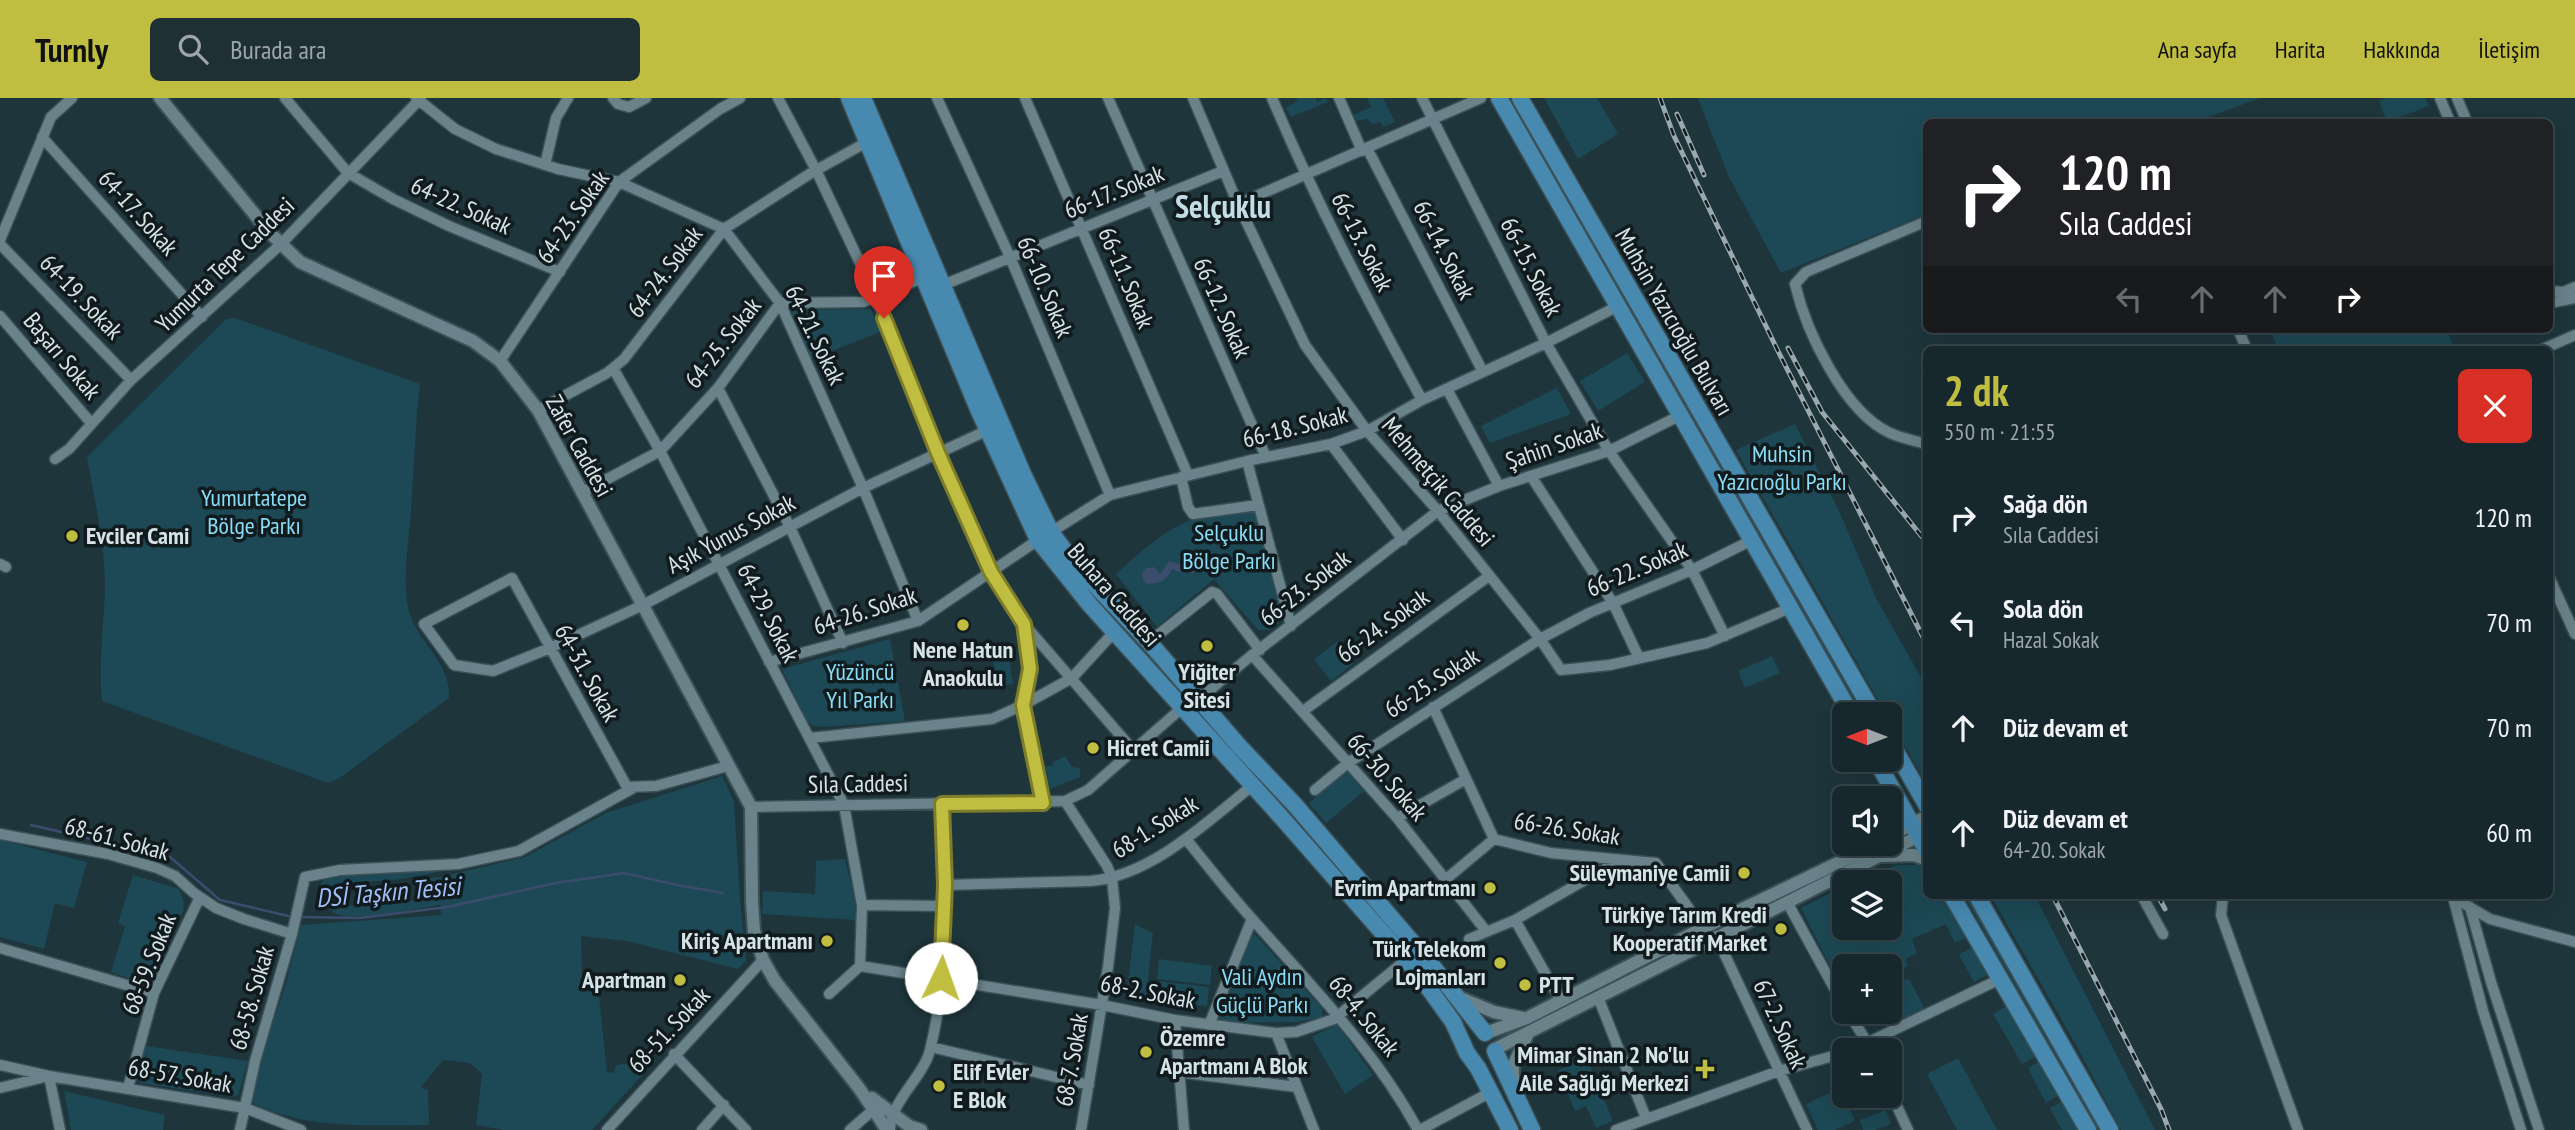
<!DOCTYPE html>
<html lang="tr">
<meta charset="utf-8">
<style>
body{margin:0;font-family:"PT Sans Narrow",sans-serif;background:#1f3035;color:#f1f3f6;height:100vh;display:flex;flex-direction:column;font-size:26px;white-space:nowrap}
*{box-sizing:border-box;margin:0}
p{font-size:23px;color:#9ea6aa}
.icon{flex:none;width:38px;height:38px;fill:none;stroke:currentColor;stroke-width:2;stroke-linecap:round;stroke-linejoin:round}
.map{position:relative;flex:1;overflow:hidden}
.drawer{position:absolute;left:1923px;top:248px;width:630px;height:553px;display:flex;flex-direction:column;background:#16282d;border-radius:10px;box-shadow:0 7px 28px #0002,0 0 0 2px #354449}
.drawer>*{flex:none}
.top-card{position:absolute;left:1923px;top:21px;width:630px;height:214px;border-radius:10px;box-shadow:0 7px 28px #0002,0 0 0 2px #354449;background:#202124;color:#fff;overflow:hidden}
.needle{width:46px;rotate:270deg}
.tools{position:absolute;left:1832px;top:604px;display:grid;gap:14px}
.tools a{display:grid;place-items:center;width:70px;height:70px;border-radius:10px;background:#16282d;box-shadow:0 7px 28px #0002,0 0 0 2px #354449;font-size:35px}
.pin{position:absolute;display:grid;place-items:center;width:60px;height:60px;color:#fff;margin:-72px -30px;border-radius:50% 50% 50% 0;rotate:-45deg;box-shadow:0 0 7px #0007}
.pin .icon{rotate:45deg}
.me{position:absolute;width:77px;margin:-38px;rotate:3deg;stroke-linejoin:round;filter:drop-shadow(0 0 5px #0008)}
.turn{display:flex;align-items:center;gap:24px;height:147px;padding:0 21px;font-size:32px}
.turn .icon{width:91px;height:91px;stroke-width:2.5}
.turn b{display:block;font-size:49px;line-height:60px}
.lanes{display:flex;align-items:center;height:66px;padding:0 21px;background:#0003;justify-content:center;gap:35px;direction:ltr}
.lanes .off{opacity:.35}
.round{display:grid;place-items:center;flex:none;width:74px;height:74px;border-radius:10px;background:#1f3035}
.summary{display:flex;align-items:center;justify-content:space-between;height:119px;padding:0 21px}
h1{font-size:42px;font-weight:700;line-height:52px;color:#bfbe41}
ul{padding:0;list-style:none}
li{display:flex;align-items:center;gap:21px;height:105px;padding:0 21px}
li div{flex:1}
li b{display:block;font-size:26px}
li em{font-style:normal}
header{display:flex;align-items:center;gap:42px;box-sizing:border-box;height:98px;padding:0 35px;background:#bfbe41;color:#111}
header strong{font-size:33px}
nav{display:flex;gap:38px;margin-inline-start:auto;font-size:24px}
.search{width:490px;height:63px;background:#1f3035;display:flex;align-items:center;gap:18px;box-sizing:border-box;padding:0 24px;border-radius:10px;color:#9ea6aa;font-size:26px}
.map>svg:first-child{display:block}
.green{fill:#1c4955}
.water{fill:#3c4c6c}
.lines{fill:none;stroke-linecap:round;stroke-linejoin:round}
.stream{stroke:#3c4c6c;stroke-width:2.5}
.minor-casing{stroke:#3c5056;stroke-width:13}
.tertiary-casing{stroke:#3c5056;stroke-width:16}
.primary-casing{stroke:#3c5056;stroke-width:19}
.minor{stroke:#6a828a;stroke-width:10}
.tertiary{stroke:#6a828a;stroke-width:12}
.primary{stroke:#4889b0;stroke-width:16}
.rail-casing{stroke:#99aaaf;stroke-width:5}
.rail{stroke:#111b1e;stroke-width:2.5;stroke-dasharray:8;stroke-linecap:butt}
.route-casing{stroke:#7c7c2a;stroke-width:18}
.route{stroke:#bfbe41;stroke-width:12}
.poi-dot{fill:#bfbe41;stroke:#111b1e;stroke-width:2.5}
.labels{text-anchor:middle;stroke-width:7;stroke-linejoin:round;paint-order:stroke}
.street-label{font-size:24px;fill:#d6e4e8;stroke:#111b1e}
.park-label{font-size:24px;fill:#8addf6;stroke:#111b1e}
.poi-label{font-size:24px;font-weight:bold;fill:#d6e4e8;stroke:#111b1e;text-anchor:end}
.water-label{font-size:26px;font-style:italic;fill:#a2bff8;stroke:#111b1e}
.district-label{font-size:32px;font-weight:bold;fill:#c3dde6;stroke:#111b1e}
</style>
<header>
<strong>Turnly</strong>
<div class="search"><svg class="icon" aria-label="search" viewBox="0 0 24 24"><circle cx="10" cy="10" r="6"/><path d="M15 15l6 6"/></svg>Burada ara</div>
<nav><a>Ana sayfa</a><a>Harita</a><a>Hakkında</a><a>İletişim</a></nav>
</header>
<div class="map">
<svg width="2575" height="1032" viewBox="0 0 2575 1032">
<rect width="100%" height="100%" fill="#1e353c"/>
<!-- green -->
<path class="green" d="M1296,0H1316L1317,4L1326,0L1328,4L1291,19L1286,10L1297,3Z
M1367,0H1383L1395,24L1383,29L1381,24L1373,26L1367,21L1356,23L1353,17L1371,9Z
M1507,0H1512L1515,4L1865,616H1858Z
M1544,0H1597L1618,36L1578,61Z
M1698,0H2260L2195,24H1927V116L1781,175L1728,77Z
M2387,0H2425L2429,8L2387,24L2379,3Z
M871,211L880,234L809,262L791,212Z
M235,220L420,286C415,328 414,371 411,413C409,444 402,479 408,509C414,542 452,564 449,600L338,681L328,685L102,603C98,565 104,528 105,489C105,445 94,401 87,359L226,221Z
M2270,231H2447L2454,250L2278,252Z
M1627,255L1645,284L1598,313L1580,283Z
M1557,290L1571,316L1490,345L1481,328Z
M1795,326L1840,415L1876,500L1927,590V686L1890,623V616H1886L1736,352Z
M1255,410L1284,521L1270,532H1258L1214,481L1157,529L1116,476C1140,454 1165,431 1196,420C1215,414 1236,413 1255,410Z
M890,541L905,623L824,629L814,628L807,623L782,571Z
M1337,544L1353,566L1331,583L1314,561Z
M1008,554L1013,586L998,588L992,557Z
M1772,558L1780,575L1745,590L1738,573Z
M1065,658L1072,669L1080,670V679L1050,691L1045,668H1052L1053,664Z
M1346,672L1364,693L1326,725L1309,705Z
M722,678L734,703L740,800L746,863L738,871L627,843L581,838L582,879L599,898L607,974L613,975L617,967L656,962L592,1032H504L476,1027L482,976L470,965L443,962L421,989L428,992L429,1027C369,1027 307,1032 253,1005C257,968 269,936 281,901C289,877 294,852 301,827L441,817L440,807C417,810 360,823 340,817C329,815 323,802 317,793L325,780L338,776L435,768L434,775L395,782L339,785L337,795L343,807L356,808L369,798L390,797L404,804L423,802L428,795V780L440,779L525,759L606,715Z
M0,742L87,764L74,810L55,805L44,851L0,839Z
M845,761L854,798L856,822L762,816L763,793L815,796L816,763Z
M1897,767H1918L1927,775V798H1943L1966,839L1955,845L1946,826L1912,841L1917,855L1906,861L1908,868L1890,876V868H1844V896L1801,810L1844,788V830H1890V784H1853Z
M133,777L179,791L184,804L183,814L145,883H136L111,874L125,828L118,825Z
M1991,798H2035L2155,1032H2121L2076,947Z
M1971,800L2104,1032H2098L1967,803Z
M1135,826L1153,835L1146,899L1134,898L1133,903L1126,901Z
M1251,832L1322,910V919L1298,924L1217,925Z
M1974,848L1989,876L1974,884L1959,857Z
M1159,861L1212,868L1210,887L1157,881Z
M1909,881L1925,911L1897,925L1890,911V887L1900,882Z
M1157,883L1209,889L1207,908L1154,902Z
M2008,907L2038,957L2022,966L1993,916Z
M1337,926L1373,977L1345,996L1312,939Z
M146,948L248,963L238,997L232,999L140,985L137,974Z
M1587,960L1613,1023L1596,1030L1586,1008L1575,1013L1558,972Z
M1958,960L1997,1032H1957L1927,976Z
M2040,963L2058,998L2046,1005L2028,970Z
M1840,990L1855,1023L1835,1032H1818L1806,1006Z
M64,993L165,1017L163,1032H71Z
M2062,1004L2078,1032H2062L2050,1010Z
M1886,1012L1891,1026L1875,1032H1863L1860,1022Z"/>
<!-- water -->
<path class="water" d="M1169,463L1183,467L1195,464L1199,467L1200,472L1194,475C1186,473 1179,475 1172,471C1167,483 1160,485 1147,486L1143,482L1142,476L1146,470L1154,469L1160,476Z"/>
<g class="lines">
<!-- stream -->
<path class="stream" d="M31,727L170,759L220,802L293,819
M300,819L360,820L447,809L556,785L624,775L677,787L723,795"/>
<!-- minor casing -->
<g class="minor-casing">
<path id="minor" d="M285,0L348,75L393,101L449,128L560,174
M416,0L455,31L496,51L558,71L619,84L724,131L780,205L863,390L918,523
M613,0L618,6L629,9L646,0
M778,0L816,72L876,199L938,355L991,474L1024,526L1133,652
M937,0L1010,159L1110,397
M1025,0L1188,377
M1108,0L1266,359
M1193,0L1238,106L1305,247L1367,333L1438,413L1540,541L1561,572L1610,567L1707,545L1790,510
M1272,0C1316,104 1368,203 1422,302
M1339,0L1362,53
M1422,0L1546,245L1609,353L1692,472L1725,538
M2440,0L2450,24
M2457,0L2467,24
M42,39L202,219
M1367,50L1483,274
M545,67L556,20L568,0
M1238,106L1481,0
M1927,123L1806,174L1795,186C1806,233 1844,314 1890,335C1901,340 1915,343 1927,346
M0,142L51,19L72,0
M0,146L131,282
M943,187L1223,73
M2550,193L2563,194L2575,189
M2550,205L2575,200
M0,218L91,325
M2238,231L2247,252
M2541,252L2575,237
M500,263L619,84L720,11L740,0
M613,270L660,353L844,707L862,807L860,868L829,896
M718,290L789,427L843,545
M1447,291L1499,388
M538,312L607,275L624,261L724,131L811,75L867,44
M1331,346L1403,442
M55,361L69,351L131,282L280,147L421,0
M1247,363L1291,528
M1531,378L1613,505L1639,560
M1181,379L1188,409L1193,416L1258,407
M581,395L660,353L718,290L780,205L863,204L922,180
M1051,434L1110,397L1247,363L1331,346L1367,333L1422,302L1546,245L1618,208
M0,466L6,469
M2550,481L2575,536
M1024,526L1030,571L1023,607L1043,705
M1149,544L1212,494L1217,496L1260,552
M1252,557L1397,720L1486,833
M769,564L918,523L1038,442
M1199,601L1252,557L1438,413L1499,388L1609,353L1681,317
M1433,609L1494,741L1551,755L1656,765L1703,830
M1303,613L1489,478
M810,640L992,621L1023,607L1072,580L1115,533
M728,668L656,688L627,689L512,480L424,526L454,567L493,573L550,550L643,507L863,390L988,332
M1315,692L1348,665L1540,541L1589,515L1692,472L1752,442
M1065,703L1107,768L1112,780L1115,810L1108,869L1081,1032
M751,709L1065,703L1088,692L1183,609
M1397,720L1466,681
M0,736L108,756L157,770L175,778L194,795L216,810L244,821L292,836
M1186,741C1208,768 1230,797 1254,823C1313,890 1375,953 1418,1032
M1445,782L1494,741
M945,787L1090,783C1151,778 1207,724 1253,687
M2142,798L2163,836
M2223,798L2221,817L2298,1032
M2451,798L2490,821L2575,844
M2453,799L2483,913L2521,1032
M1787,804L1844,908
M862,807L944,808
M2470,809L2491,884L2539,1032
M1515,822L1561,903
M1716,838L1807,1032
M1469,841L1515,822L1620,762
M0,850L154,895
M860,868L1102,907L1175,922L1276,935L1296,934L1334,921L1407,861
M1598,899L1646,1020
M1848,914L1872,952
M1175,922L1184,1032
M1209,927L1252,821
M1276,935L1314,1032
M931,949L1089,987
M1852,952L2000,881
M674,956L746,1032
M0,967L49,978L245,1010L301,1032
M1178,974L1297,989
M0,990L49,978L60,1032
M128,990L154,895L200,799
M1890,993L1908,1032
M240,1032L255,963L292,836L305,779L340,772L458,766L519,753L633,690
M607,1032L763,862
M702,1032L724,1007
M850,1032L873,1012
M890,1032C891,1002 923,980 930,952C950,872 945,787 942,706
M1420,1032L1491,994
M1616,1032L1779,973L1844,955"/>
</g>
<!-- tertiary casing -->
<g class="tertiary-casing">
<path id="tertiary" d="M160,0L269,134L300,164L473,243L500,263L538,312L751,709L752,804L754,833L763,862L775,883L859,990L887,1032
M1890,725L1898,701
M1890,738L1927,718
M1882,758L1914,757L1927,762
M1458,899L1494,914L1523,920
M1486,935L1527,920L1703,830L1877,746
M1495,951L1927,734
M1513,987V968L1528,935
M872,1000L909,1028L921,1032"/>
</g>
<!-- primary casing -->
<g class="primary-casing">
<path id="primary" d="M849,0L978,311L1038,442L1090,507L1282,720L1417,874L1453,924L1467,955L1478,970L1510,1032
M863,0L1023,376L1051,434L1073,464L1149,544L1240,649L1295,707L1430,865L1485,935
M1499,0L1851,616
M1520,0L1874,616
M1890,643L1927,708
M1876,662L1927,753
M1952,798L2088,1032
M1977,798L2110,1032
M1495,953L1532,1032"/>
</g>
<!-- minor -->
<use href="#minor" class="minor"/>
<!-- tertiary -->
<use href="#tertiary" class="tertiary"/>
<!-- primary -->
<use href="#primary" class="primary"/>
<!-- rail casing -->
<g class="rail-casing">
<path id="rail" d="M1660,0L1674,38L1777,251L1927,547
M1677,16L1704,77
M1788,250L1822,314L1927,445
M2053,798L2161,1011L2169,1032
M2158,798L2165,811"/>
</g>
<!-- rail -->
<use href="#rail" class="rail"/>
</g>
<g class="lines">
<!-- route casing -->
<g class="route-casing">
<path id="route" d="M884,220L938,355L991,474L1024,526L1030,571L1023,607L1043,705L942,706L945,787L941,880"/>
</g>
<!-- route -->
<use href="#route" class="route"/>
</g>
<!-- markers -->
<g class="poi-dot">
<circle cx="72" cy="438" r="7"/>
<circle cx="963" cy="527" r="7"/>
<circle cx="1207" cy="548" r="7"/>
<circle cx="1093" cy="650" r="7"/>
<circle cx="1744" cy="775" r="7"/>
<circle cx="1490" cy="790" r="7"/>
<circle cx="1781" cy="831" r="7"/>
<circle cx="827" cy="843" r="7"/>
<circle cx="1500" cy="865" r="7"/>
<circle cx="680" cy="882" r="7"/>
<circle cx="1525" cy="887" r="7"/>
<circle cx="1146" cy="954" r="7"/>
<path d="M1701.5 960.5h7v7h7v7h-7v7h-7v-7h-7v-7h7z"/>
<circle cx="939" cy="988" r="7"/>
</g>
<g class="labels">
<!-- street labels -->
<g class="street-label">
<text transform="translate(1114 94) rotate(-22)" y="8">66-17. Sokak</text>
<text transform="translate(461 108) rotate(24)" y="8">64-22. Sokak</text>
<text transform="translate(138 115) rotate(48)" y="8">64-17. Sokak</text>
<text transform="translate(573 119) rotate(-55)" y="8">64-23. Sokak</text>
<text transform="translate(1362 144) rotate(63)" y="8">66-13. Sokak</text>
<text transform="translate(1444 152) rotate(63)" y="8">66-14. Sokak</text>
<text transform="translate(225 167) rotate(-44)" y="8">Yumurta Tepe Caddesi</text>
<text transform="translate(1531 169) rotate(63)" y="8">66-15. Sokak</text>
<text transform="translate(665 174) rotate(-53)" y="8">64-24. Sokak</text>
<text transform="translate(1126 180) rotate(67)" y="8">66-11. Sokak</text>
<text transform="translate(1045 189) rotate(67)" y="8">66-10. Sokak</text>
<text transform="translate(81 199) rotate(46)" y="8">64-19. Sokak</text>
<text transform="translate(1222 210) rotate(66)" y="8">66-12. Sokak</text>
<text transform="translate(1674 224) rotate(60)" y="8">Muhsin Yazıcıoğlu Bulvarı</text>
<text transform="translate(815 237) rotate(64)" y="8">64-21. Sokak</text>
<text transform="translate(723 245) rotate(-52)" y="8">64-25. Sokak</text>
<text transform="translate(62 258) rotate(50)" y="8">Başarı Sokak</text>
<text transform="translate(1295 329) rotate(-14)" y="8">66-18. Sokak</text>
<text transform="translate(579 348) rotate(61)" y="8">Zafer Caddesi</text>
<text transform="translate(1554 348) rotate(-19)" y="8">Şahin Sokak</text>
<text transform="translate(1438 384) rotate(50)" y="8">Mehmetçik Caddesi</text>
<text transform="translate(731 436) rotate(-28)" y="8">Aşık Yunus Sokak</text>
<text transform="translate(1637 471) rotate(-23)" y="8">66-22. Sokak</text>
<text transform="translate(1305 490) rotate(-38)" y="8">66-23. Sokak</text>
<text transform="translate(1114 497) rotate(49)" y="8">Buhara Caddesi</text>
<text transform="translate(865 513) rotate(-18)" y="8">64-26. Sokak</text>
<text transform="translate(768 515) rotate(63)" y="8">64-29. Sokak</text>
<text transform="translate(1383 528) rotate(-36)" y="8">66-24. Sokak</text>
<text transform="translate(587 575) rotate(61)" y="8">64-31. Sokak</text>
<text transform="translate(1432 585) rotate(-33)" y="8">66-25. Sokak</text>
<text transform="translate(1387 679) rotate(49)" y="8">66-30. Sokak</text>
<text transform="translate(858 686) rotate(-1)" y="8">Sıla Caddesi</text>
<text transform="translate(1155 729) rotate(-32)" y="8">68-1. Sokak</text>
<text transform="translate(1567 731) rotate(9)" y="8">66-26. Sokak</text>
<text transform="translate(117 741) rotate(15)" y="8">68-61. Sokak</text>
<text transform="translate(149 866) rotate(-68)" y="8">68-59. Sokak</text>
<text transform="translate(1148 894) rotate(11)" y="8">68-2. Sokak</text>
<text transform="translate(252 900) rotate(-74)" y="8">68-58. Sokak</text>
<text transform="translate(1364 918) rotate(51)" y="8">68-4. Sokak</text>
<text transform="translate(1780 926) rotate(65)" y="8">67-2. Sokak</text>
<text transform="translate(669 932) rotate(-47)" y="8">68-51. Sokak</text>
<text transform="translate(1072 962) rotate(-80)" y="8">68-7. Sokak</text>
<text transform="translate(180 978) rotate(10)" y="8">68-57. Sokak</text>
</g>
<!-- park labels -->
<g class="park-label">
<text x="1782" y="364">Muhsin<tspan x="1782" dy="28">Yazıcıoğlu Parkı</tspan></text>
<text x="254" y="408">Yumurtatepe<tspan x="254" dy="28">Bölge Parkı</tspan></text>
<text x="1229" y="443">Selçuklu<tspan x="1229" dy="28">Bölge Parkı</tspan></text>
<text x="860" y="582">Yüzüncü<tspan x="860" dy="28">Yıl Parkı</tspan></text>
<text x="1262" y="887">Vali Aydın<tspan x="1262" dy="28">Güçlü Parkı</tspan></text>
</g>
<!-- poi labels -->
<g class="poi-label">
<text x="86" y="446" text-anchor="start">Evciler Cami</text>
<text x="963" y="560" text-anchor="middle">Nene Hatun<tspan x="963" dy="28">Anaokulu</tspan></text>
<text x="1207" y="582" text-anchor="middle">Yiğiter<tspan x="1207" dy="28">Sitesi</tspan></text>
<text x="1107" y="658" text-anchor="start">Hicret Camii</text>
<text x="1730" y="783">Süleymaniye Camii</text>
<text x="1476" y="798">Evrim Apartmanı</text>
<text x="1767" y="825">Türkiye Tarım Kredi<tspan x="1767" dy="28">Kooperatif Market</tspan></text>
<text x="813" y="851">Kiriş Apartmanı</text>
<text x="1486" y="859">Türk Telekom<tspan x="1486" dy="28">Lojmanları</tspan></text>
<text x="666" y="890">Apartman</text>
<text x="1539" y="895" text-anchor="start">PTT</text>
<text x="1160" y="948" text-anchor="start">Özemre<tspan x="1160" dy="28">Apartmanı A Blok</tspan></text>
<text x="1689" y="965">Mimar Sinan 2 No'lu<tspan x="1689" dy="28">Aile Sağlığı Merkezi</tspan></text>
<text x="953" y="982" text-anchor="start">Elif Evler<tspan x="953" dy="28">E Blok</tspan></text>
</g>
<!-- water labels -->
<g class="water-label">
<text transform="translate(388 794) rotate(-5)" y="9">DSİ Taşkın Tesisi</text>
</g>
<!-- district labels -->
<g class="district-label">
<text x="1223" y="120">Selçuklu</text>
</g>
</g>
</svg>
<div class="tools">
<a><svg class="needle" viewBox="-14 -14 28 28"><path d="M0-13l5 13h-10z" fill="#e53935"/><path d="M0 13l5-13h-10z" fill="#9ea6aa"/></svg></a>
<a><svg class="icon" aria-label="sound" viewBox="0 0 24 24"><path d="M4 9h4l5-4v14l-5-4H4zM17 9q2 3 0 6"/></svg></a>
<a><svg class="icon" aria-label="layers" viewBox="0 0 24 24"><path d="M12 4l9 5-9 5-9-5zM3 14l9 5 9-5"/></svg></a>
<a>+</a>
<a>−</a>
</div>
<div class="pin" style="left:884px;top:220px;background:#d93025"><svg class="icon" aria-label="arrive" viewBox="0 0 24 24"><path d="M6 21V4h12l-3 4 3 4H6"/></svg></div>
<svg class="me" style="left:941px;top:880px" viewBox="-20 -20 40 40"><circle r="19" fill="#fff"/><path d="M0-13L10 11 0 6-10 11z" fill="#bfbe41"/></svg>
<div class="top-card">
<div class="turn"><svg class="icon" aria-label="right" viewBox="0 0 24 24"><path d="M7 20v-9h11M14 6l5 5-5 5"/></svg><div><b>120 m</b>Sıla Caddesi</div></div>
<div class="lanes"><svg class="icon off" aria-label="left" viewBox="0 0 24 24"><path d="M17 20v-9H6M10 6l-5 5 5 5"/></svg><svg class="icon off" aria-label="ahead" viewBox="0 0 24 24"><path d="M12 20V5M6 11l6-6 6 6"/></svg><svg class="icon off" aria-label="ahead" viewBox="0 0 24 24"><path d="M12 20V5M6 11l6-6 6 6"/></svg><svg class="icon" aria-label="right" viewBox="0 0 24 24"><path d="M7 20v-9h11M14 6l5 5-5 5"/></svg></div>
</div>
<section class="drawer">
<div class="summary"><div><h1>2 dk</h1><p>550 m · 21:55</p></div><a class="round" style="background:#d93025;color:#fff"><svg class="icon" aria-label="close" viewBox="0 0 24 24"><path d="M6 6l12 12M18 6L6 18"/></svg></a></div>
<ul>
<li><svg class="icon" aria-label="right" viewBox="0 0 24 24"><path d="M7 20v-9h11M14 6l5 5-5 5"/></svg><div><b>Sağa dön</b><p>Sıla Caddesi</p></div><em>120 m</em></li>
<li><svg class="icon" aria-label="left" viewBox="0 0 24 24"><path d="M17 20v-9H6M10 6l-5 5 5 5"/></svg><div><b>Sola dön</b><p>Hazal Sokak</p></div><em>70 m</em></li>
<li><svg class="icon" aria-label="ahead" viewBox="0 0 24 24"><path d="M12 20V5M6 11l6-6 6 6"/></svg><div><b>Düz devam et</b></div><em>70 m</em></li>
<li><svg class="icon" aria-label="ahead" viewBox="0 0 24 24"><path d="M12 20V5M6 11l6-6 6 6"/></svg><div><b>Düz devam et</b><p>64-20. Sokak</p></div><em>60 m</em></li>
</ul>
</section>
</div>
